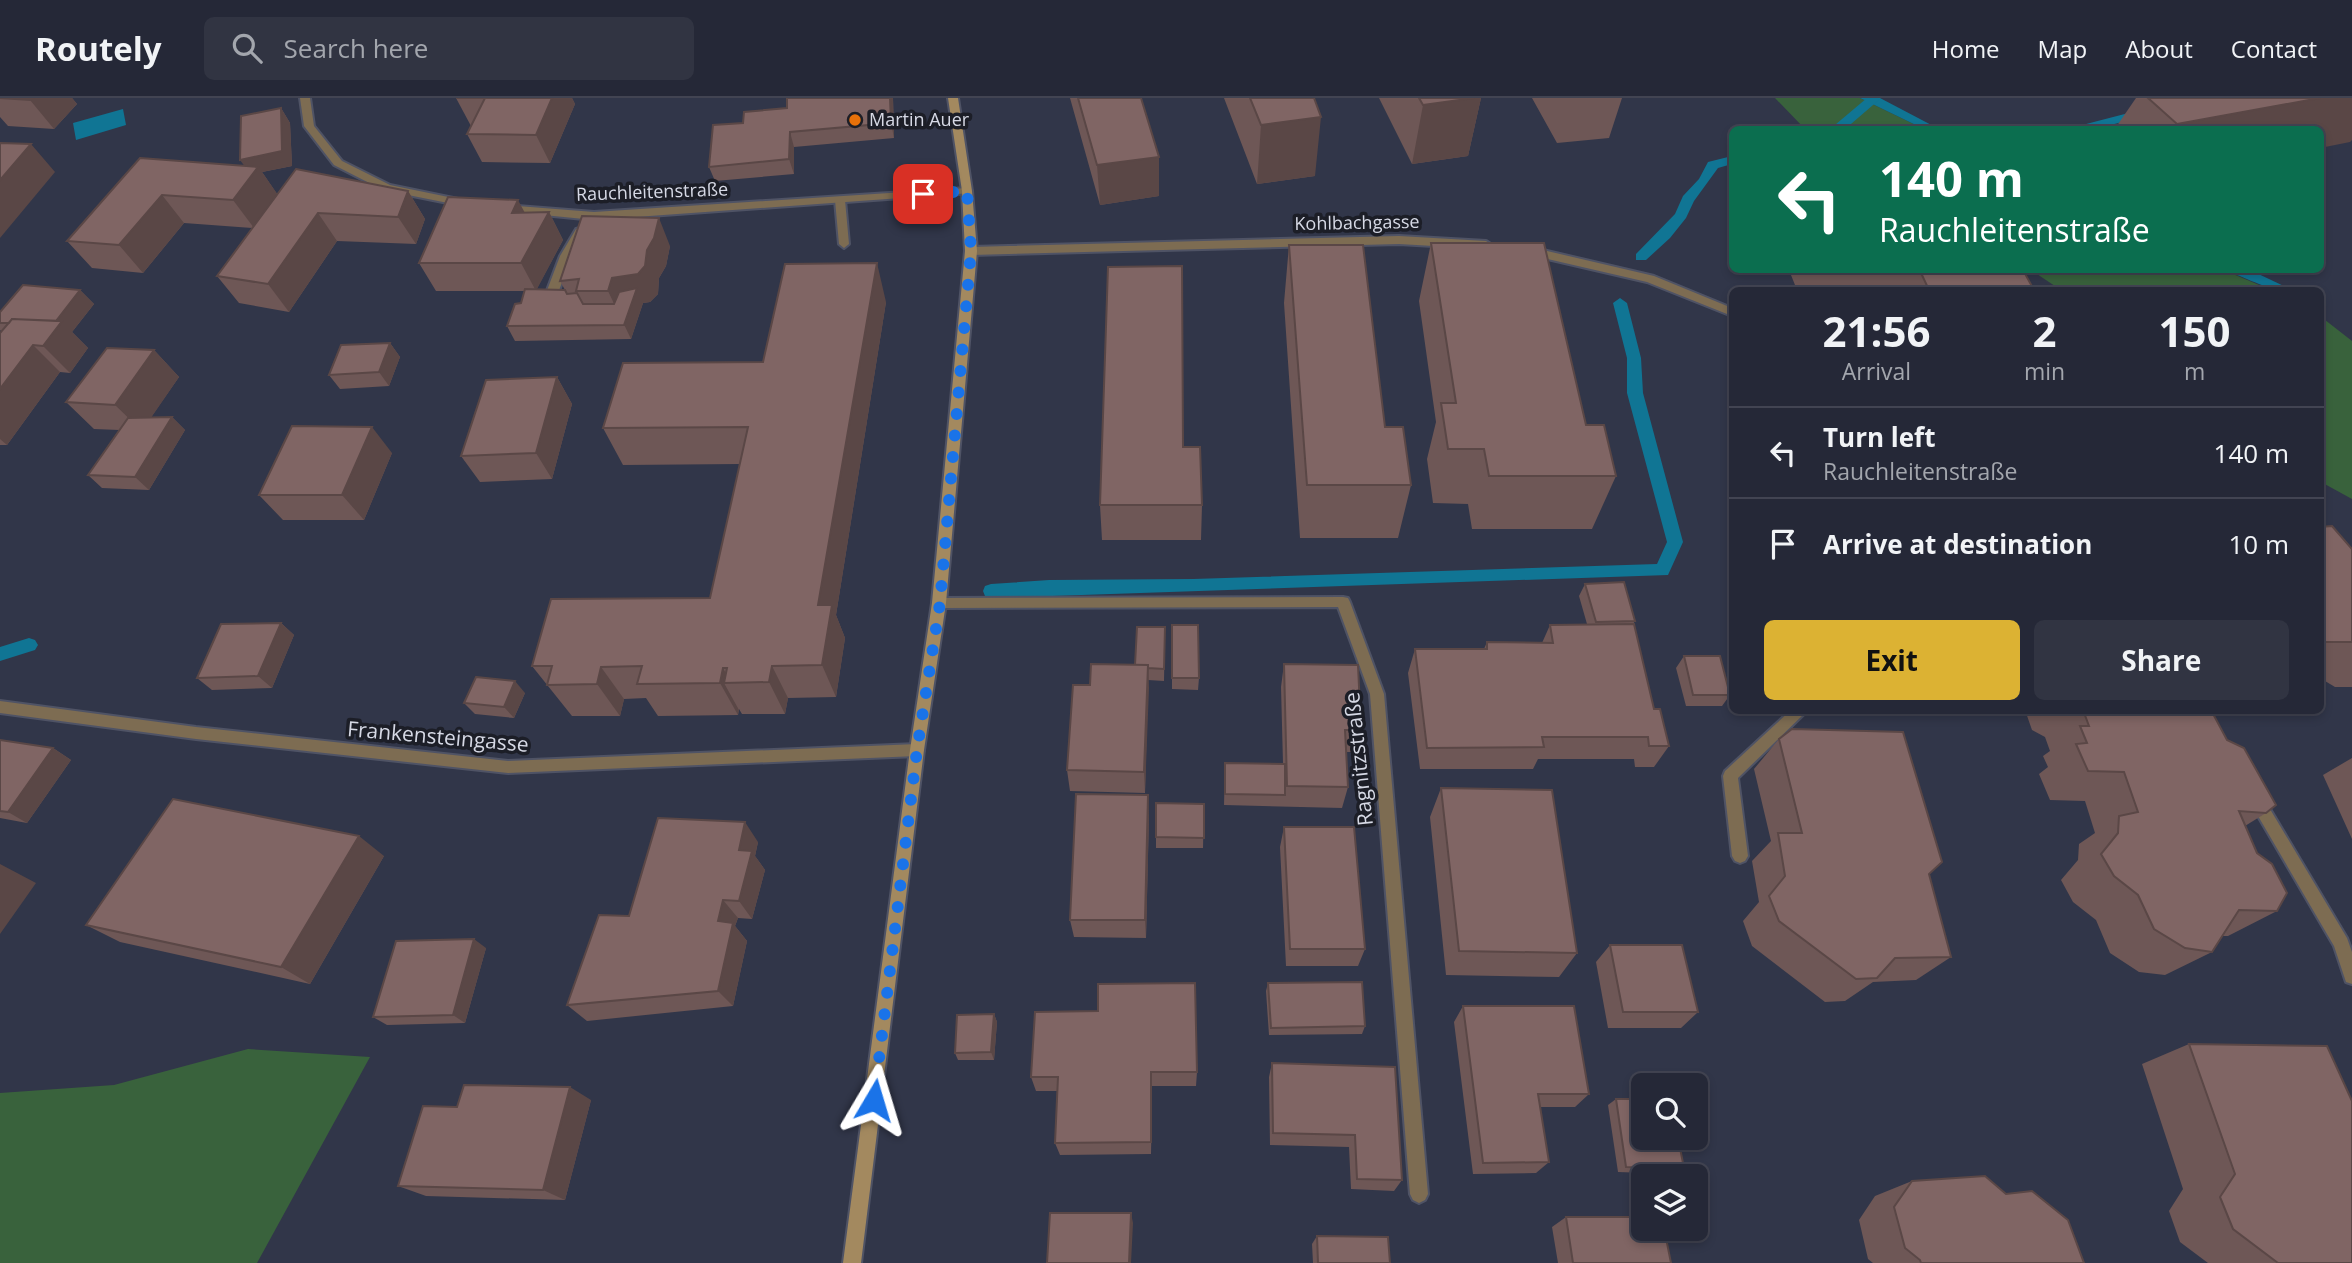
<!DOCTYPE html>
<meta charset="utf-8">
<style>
body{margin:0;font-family:"Open Sans",sans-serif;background:#313442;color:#f1f3f6;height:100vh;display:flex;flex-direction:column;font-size:26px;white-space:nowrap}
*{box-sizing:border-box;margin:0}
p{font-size:23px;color:#a3a6ad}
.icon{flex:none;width:38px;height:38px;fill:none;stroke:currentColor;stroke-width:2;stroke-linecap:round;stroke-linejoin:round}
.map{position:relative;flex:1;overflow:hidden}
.details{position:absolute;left:1729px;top:189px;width:595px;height:427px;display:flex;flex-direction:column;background:#252837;border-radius:10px;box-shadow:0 4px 10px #0003,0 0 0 2px #424452}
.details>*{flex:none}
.guide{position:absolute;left:1729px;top:28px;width:595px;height:147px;border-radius:10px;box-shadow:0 4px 10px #0003,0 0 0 2px #424452;background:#0b6e4f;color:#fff;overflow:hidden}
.tools{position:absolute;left:1631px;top:975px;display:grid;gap:14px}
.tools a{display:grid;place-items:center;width:77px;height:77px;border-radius:10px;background:#252837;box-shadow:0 4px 10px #0003,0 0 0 2px #424452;font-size:35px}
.pin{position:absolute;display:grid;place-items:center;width:60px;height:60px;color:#fff;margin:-30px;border-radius:14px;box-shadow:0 4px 10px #0006}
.me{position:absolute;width:77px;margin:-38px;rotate:7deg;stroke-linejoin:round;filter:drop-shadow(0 0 5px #0008)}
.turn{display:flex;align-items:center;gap:24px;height:147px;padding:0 35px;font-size:32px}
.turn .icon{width:91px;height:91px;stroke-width:2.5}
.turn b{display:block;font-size:49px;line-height:60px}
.eta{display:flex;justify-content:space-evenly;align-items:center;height:119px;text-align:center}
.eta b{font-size:42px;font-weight:700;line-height:49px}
.cta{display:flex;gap:14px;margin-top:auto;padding:14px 35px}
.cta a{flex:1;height:80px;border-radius:10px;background:#dcb233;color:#111;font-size:28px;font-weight:700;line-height:80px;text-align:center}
.cta a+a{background:#313442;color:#f1f3f6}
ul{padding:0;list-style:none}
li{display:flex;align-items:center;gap:21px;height:91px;padding:0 35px;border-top:2px solid #424452}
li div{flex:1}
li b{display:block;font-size:26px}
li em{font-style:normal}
header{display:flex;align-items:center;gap:42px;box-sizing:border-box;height:98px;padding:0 35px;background:#252837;border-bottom:2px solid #424452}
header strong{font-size:33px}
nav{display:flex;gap:38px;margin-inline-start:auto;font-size:24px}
.search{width:490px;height:63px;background:#313442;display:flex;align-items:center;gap:18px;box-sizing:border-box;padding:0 24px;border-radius:10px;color:#a3a6ad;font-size:26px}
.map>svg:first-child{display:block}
.green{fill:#39623c}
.water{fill:#107594}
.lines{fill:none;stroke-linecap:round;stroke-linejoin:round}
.stream{fill:#107594;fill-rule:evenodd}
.lane-casing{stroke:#4f5365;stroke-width:4}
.street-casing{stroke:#4f5365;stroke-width:4}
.secondary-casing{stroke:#4f5365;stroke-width:4}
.lane{fill:#7d6c52;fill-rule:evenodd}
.street{fill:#7d6c52;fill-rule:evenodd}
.secondary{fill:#a3895f;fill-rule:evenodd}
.wall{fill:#6e5756}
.shaded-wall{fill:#5a4746}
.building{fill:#806564;stroke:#5a4746;stroke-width:2}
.route{stroke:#1a73e8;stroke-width:12;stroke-dasharray:0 21.6}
.food-dot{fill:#e8710a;stroke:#1c1e27;stroke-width:2.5}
.labels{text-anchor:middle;stroke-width:7;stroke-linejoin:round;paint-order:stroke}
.far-poi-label{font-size:18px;fill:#d6d9e5;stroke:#1c1e27;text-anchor:start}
.far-street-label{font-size:18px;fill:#d6d9e5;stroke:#1c1e27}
.street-label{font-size:21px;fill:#d6d9e5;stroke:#1c1e27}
</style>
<header>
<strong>Routely</strong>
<div class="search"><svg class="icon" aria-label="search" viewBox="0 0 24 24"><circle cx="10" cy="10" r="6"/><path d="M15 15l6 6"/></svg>Search here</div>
<nav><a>Home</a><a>Map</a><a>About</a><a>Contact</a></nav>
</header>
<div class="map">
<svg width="2352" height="1165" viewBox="0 0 2352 1165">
<rect width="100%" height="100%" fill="#313649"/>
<!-- green -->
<path class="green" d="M1775,0H1860L1924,31H1805Z
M2031,172H2216L2226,173L2271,192H2061Z
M2320,218L2352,243V401L2321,384Z
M248,951L370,959L257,1165H0V995L114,987Z"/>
<!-- water -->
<path class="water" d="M1860,0H1880L1939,31H1924Z
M123,11L126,27L76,42L73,25Z
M2216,172H2250L2292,192C2260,193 2245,175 2216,172Z"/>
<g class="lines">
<!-- stream -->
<path class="stream" d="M1867,0L1880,1L1844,32H1829Z
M2144,11L2150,15L2148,18L2089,32H2063Z
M1732,58V66L1718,70L1694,103L1686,120L1670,140L1646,162H1636V156L1675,116L1683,98L1699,81L1708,64Z
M1620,200L1627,205L1641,260L1643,295L1683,444L1668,477L991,500L985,498L983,493L985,488L991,486L1049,482L1193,481L1657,466L1667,444L1627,295V260L1613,205Z
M29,540L35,542L38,547L35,552L0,563V549Z"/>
<!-- lane casing -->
<g class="lane-casing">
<path id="lane" d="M840,99L845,102L849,146L844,150L839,146L835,102Z
M580,130L585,134L572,158L555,203L549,207L545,206L543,203L560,158L576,131Z"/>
</g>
<!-- street casing -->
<g class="street-casing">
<path id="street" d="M300,0H310L314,28L342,63L390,87L463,102L468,105L463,108L383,92L334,67L304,28Z
M967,90L972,93L971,95L594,122L504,113L499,110L504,107L594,114Z
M1399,138L1486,143L1492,147L1486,151L1399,146L971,157L965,153L971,149Z
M1530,149L1654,178L1732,210V218L1647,184L1526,156V150Z
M1343,499L1348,500L1350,504L1384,596L1428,1096L1425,1102L1419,1105L1413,1102L1410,1096L1370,596L1338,509L939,510L934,509L932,505L934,501L939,500Z
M0,603L196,629L508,663L917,646L922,648L924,652L922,656L917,658L508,675L196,641L0,615Z
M1791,612H1808L1738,680L1748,758L1745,763L1740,765L1735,763L1732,758L1723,678L1725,673Z
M2256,694L2261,696L2347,840L2352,854V886L2346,884L2334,848L2251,706L2249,701L2251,696Z"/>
</g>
<!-- secondary casing -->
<g class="secondary-casing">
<path id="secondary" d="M948,0H958L972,93L977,153L946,505L924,652L861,1165H843L910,652L932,505L965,153L962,93Z"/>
</g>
<!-- lane -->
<use href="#lane" class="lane"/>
<!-- street -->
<use href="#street" class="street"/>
<!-- secondary -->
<use href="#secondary" class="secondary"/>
</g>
<!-- wall -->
<path class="wall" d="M0,0H72L77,6L54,31L8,28L0,19Z
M456,0H572L575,6L550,65L482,64L467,36L471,28Z
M893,0L894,40L794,49V76L715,83L709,69L743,25Z
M1070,0H1141L1159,59V98L1100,107Z
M1224,0H1314L1315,78L1257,86Z
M1379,0H1481L1468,58L1412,66Z
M1532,0H1622L1609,40L1557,45Z
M2136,0H2352L2350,44L2320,32H2114Z
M281,10L290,25L292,68L262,74L277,96L408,93L425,121L416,146L337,143L289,214L239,205L217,178L252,130L184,125L143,175L92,170L67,143L140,60L245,68Z
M549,114L563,142L536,192H565L560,183L670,148L666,168L659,180L658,196L650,204L643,205L631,241L515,243L507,228L521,205L525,193H436L419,165L525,115Z
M1431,145L1586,327L1616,378L1592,431H1472L1468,406L1433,405L1427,361L1436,324L1419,203Z
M1289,147L1411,387L1398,440H1300L1284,205Z
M1789,172H2023L2034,192H1797Z
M80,192L94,206L72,234L88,250L70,275L60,274L7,347H0V235L2,234L0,232V214Z
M886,204L836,517L845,540L836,599L788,600L785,616H742L739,611L738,617L658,618L646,600L624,601L620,618H572L532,568L710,500L740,366L623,367L603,330L763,264Z
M390,245L400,259L389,288L340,291L329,277Z
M154,252L179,279L151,319H172L185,332L149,392L102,390L88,377L119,332L94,331L66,304Z
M557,279L572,306L552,381L480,384L461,358Z
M1183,349L1202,407L1201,442H1102L1100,407Z
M392,355L364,422H283L259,397Z
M2320,429L2352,451V589H2335L2320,580Z
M1585,486L1635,523L1633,526L1654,611L1669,648L1654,669H1635L1634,661H1538L1533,671H1420L1408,575L1415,551H1484L1487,544L1542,545L1550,527L1587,526L1579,498Z
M281,525L294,537L272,590L212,592L197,580Z
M1172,527L1199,580L1198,592L1172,591Z
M1165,529L1164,583L1148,582L1145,695L1070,693L1067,672L1090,587L1135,567Z
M1684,558L1730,597L1722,608H1686L1676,570Z
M1284,566L1361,632L1355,654H1346L1348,689L1342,710L1224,707L1225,665L1283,666L1281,589Z
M525,595L514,620L475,616L464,605Z
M2025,612H2211L2266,715L2245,728L2277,813L2228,838H2222L2212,854L2165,877L2139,874L2110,855L2096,822L2073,804L2061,782L2078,762L2079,746L2095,735L2085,703L2050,702L2039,676L2048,669L2043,658L2050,653L2045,639L2032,632Z
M1779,641L1929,776L1951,859L1916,882L1873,884L1845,903L1825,904L1752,848L1743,823L1759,804L1752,763L1771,743L1754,671Z
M0,642L53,650L71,662L27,725L0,720Z
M2352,660V741L2323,677Z
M1441,690L1577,855L1559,879L1446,877L1430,719Z
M1204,706L1203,750H1156V739Z
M1149,717L1146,840L1074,839L1070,822Z
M1284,729L1365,851L1358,868H1286L1280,749Z
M758,744L755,758L765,772L752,821L738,820L735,828L747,843L733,908L587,923L567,907L629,818Z
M384,758L310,886L120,844L86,827Z
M1610,847L1698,914L1681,930H1608L1596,864Z
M486,850L465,925L387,927L373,919Z
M1268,885L1365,928L1362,936L1269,937L1266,893Z
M1463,908L1589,996L1575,1009H1540L1549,1064L1536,1075L1473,1076L1454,924Z
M1035,914L1197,974L1196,988H1152L1151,1056L1060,1057L1055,1045L1058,993H1036L1031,979Z
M994,916L997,924L994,962H958L955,955Z
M2189,946L2352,1165H2208L2180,1144L2169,1113L2183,1091L2142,966Z
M1272,965L1395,969L1402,1082L1394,1093L1351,1091L1349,1049L1270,1047L1269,979Z
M1616,1001L1684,1070L1674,1076L1618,1074L1608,1007Z
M591,1002L565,1102L426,1098L398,1088L457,1009Z
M1912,1083L2084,1165H1873L1868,1161L1859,1122L1875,1098Z
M1566,1119L1671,1165H1558L1552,1129Z
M1317,1138L1390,1165H1313L1312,1146Z"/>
<!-- shaded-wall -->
<path class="shaded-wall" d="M33,0H72L77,6L54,31L30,2Z
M552,0H572L575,6L550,65L536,37Z
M890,0H893L894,40L891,25Z
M1474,0H1481L1468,58L1412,66L1423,7Z
M2320,0H2352V42L2350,44L2320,50V32H2173L2177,26Z
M281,10L290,25L292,68L262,74L278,97L254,130L233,102L251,77L240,62Z
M1321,19L1315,78L1257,86L1261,27Z
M790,34L794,49V76L789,61Z
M31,46L55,74L0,140V82Z
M1159,59V98L1100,107L1097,67Z
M408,93L425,121L416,146L398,119Z
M162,97L184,125L143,175L119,147Z
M518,102L533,130L512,115Z
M549,114L563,142L536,193L521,165Z
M318,115L337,143L289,214L268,186Z
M659,120L670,148L666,168L659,180L658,196L650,204L643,205L631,241L608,193L612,180L647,152Z
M877,165L886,204L836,517L845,540L836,599L822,567L818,507Z
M80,192L94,206L72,234L88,250L70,275L43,248L51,229Z
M390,245L400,259L389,288L379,274Z
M33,247L60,274L7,347L0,341V291Z
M154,252L179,279L142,333L115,307Z
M557,279L572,306L552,381L536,355Z
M172,319L185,332L149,392L135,379Z
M372,329L392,355L364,422L342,397Z
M281,525L294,537L272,590L258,578Z
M1148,567L1149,590L1145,695L1144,674Z
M772,568L788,600L785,616L769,584Z
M601,569L624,601L620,618L597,586Z
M723,570L731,585H724L739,612L738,617L720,585Z
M515,583L525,595L514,620L504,609Z
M53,650L71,662L27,725L8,714Z
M1148,697L1149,717L1146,840L1145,822Z
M745,724L758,744L755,758L765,772L752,821L739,803V752Z
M359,738L384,758L310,886L281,869Z
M0,766L36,785L0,836Z
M723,802L738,820L735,828L747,843L733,908L718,893V823Z
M474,841L486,850L465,925L453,917Z
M994,916L997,924L994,962L991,954Z
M1151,974L1152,988L1151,1056Z
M570,989L591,1002L565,1102L543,1092Z
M1131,1115L1133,1125L1131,1165H1129Z"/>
<!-- building -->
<path class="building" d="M0,0H33L30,2Z
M456,0H552L536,37L467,36L485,0Z
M787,0H890L891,25L790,34L789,61L709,69L713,27L743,25L744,14L787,10Z
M1078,0H1141L1159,59L1097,67Z
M1250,0H1314L1321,19L1261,27Z
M1419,0H1474L1423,7Z
M2148,0H2320L2177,26Z
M281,10L282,53L240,62L241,18Z
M0,45L31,46L0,82Z
M140,60L258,69L233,102L162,97L119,147L67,143Z
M296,71L408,93L398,119L318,115L268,186L217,178Z
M448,99L518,102L512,115L549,114L521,165H419Z
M582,118L659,120L654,140L647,152L645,168L638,176L612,180L608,193H576L579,181L560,183Z
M1431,145H1544L1586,327H1604L1616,378H1489L1484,351H1448L1441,305H1456Z
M1289,147H1363L1385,329H1403L1411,387H1307Z
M877,165L818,507H832L822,567L772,568L769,584L724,585L727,570H723L720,585L637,586L642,568L601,569L597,586L547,587L552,568H532L551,501L710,500L748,329L603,330L623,265L763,264L785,166Z
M1182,168L1183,349H1200L1202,407H1100L1108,169Z
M1934,172H2023L2034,192H1929L1921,175H1936Z
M23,187L80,192L56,223L12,221L9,225H0V214Z
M637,190L624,227L507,228L515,206L521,205L525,191L565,192L567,196L577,195L583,206H614L619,194Z
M12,221L62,223L43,248L33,247L0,291V235Z
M390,245L379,274L329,277L341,247Z
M107,250L154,252L115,307L66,304Z
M557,279L536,355L461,358L486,282Z
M172,319L135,379L88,377L128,320Z
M292,328L372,329L342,397H259Z
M2332,428L2352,451V544H2320V429Z
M1624,484L1635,523L1596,524L1585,486Z
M281,525L258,578L197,580L221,526Z
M1634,526L1654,611H1660L1669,648H1649L1648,639H1542L1544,649L1427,650L1415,551H1487V544L1553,545L1550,527Z
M1172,527H1198L1199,580H1172Z
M1137,529H1165L1164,571L1148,570V567H1135Z
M1684,558H1720L1730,597H1693Z
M1091,566L1148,567L1144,674L1067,672L1073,587H1090Z
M1284,566L1358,567L1361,632H1345L1348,689L1287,688Z
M476,579L515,583L504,609L464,605Z
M2083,612H2211L2227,642L2244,650L2276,707L2266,715L2239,713L2257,755L2272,766L2287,795L2277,813L2239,812L2212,854L2185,850L2154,831L2138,797L2114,778L2101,756L2118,735L2119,718L2138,714L2124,674L2088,673L2076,646L2087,645L2080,628H2089Z
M1792,631L1903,634L1942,764L1929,776L1951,859L1895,860L1877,880L1856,881L1779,823L1769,798L1785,778L1778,735H1802L1779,641Z
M0,642L53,650L8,714L0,713Z
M1225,665L1285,666V697L1225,696Z
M1441,690L1552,692L1577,855L1459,853Z
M1076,696L1148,697L1145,822H1070Z
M173,701L359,738L281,869L86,827Z
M1156,705L1204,706V740L1156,739Z
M658,720L745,724L739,752L752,753L739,803L723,802L718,823L733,825L718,893L567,907L599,817L629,818Z
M1284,729H1354L1365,851H1290Z
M474,841L453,917L373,919L396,843Z
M1610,847H1682L1698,914H1623Z
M1362,884L1365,928L1271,930L1268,885Z
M1195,885L1197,974H1151V1044L1055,1045L1058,979H1031L1035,914L1098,913V886Z
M1463,908H1574L1589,996H1538L1549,1064L1483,1065Z
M994,916L991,954L955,955L957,917Z
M2189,946L2327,948L2352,1003V1165H2278L2233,1131L2220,1099L2235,1076Z
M1272,965L1395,969L1402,1082L1357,1081L1355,1037L1273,1035Z
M464,987L570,989L543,1092L398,1088L423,1008L457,1009Z
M1616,1001H1643V1040H1678L1684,1070L1626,1069Z
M1985,1078L2006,1096L2032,1093L2068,1122L2084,1165H1921L1920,1162L1905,1150L1894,1109L1912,1083Z
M1050,1115H1131L1129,1165H1047Z
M1566,1119H1643V1130H1664L1671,1165H1573Z
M1317,1138L1388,1139L1390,1165H1318Z"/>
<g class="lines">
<!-- route -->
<path class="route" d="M874,1002L917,652L940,505L971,153L967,93L923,96"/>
</g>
<!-- markers -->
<circle class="food-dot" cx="855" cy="22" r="7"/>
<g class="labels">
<!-- far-poi labels -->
<g class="far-poi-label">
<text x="869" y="28">Martin Auer</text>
</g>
<!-- far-street labels -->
<g class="far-street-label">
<text transform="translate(652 94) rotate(-2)" y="6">Rauchleitenstraße</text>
<text transform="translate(1357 125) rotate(-1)" y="6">Kohlbachgasse</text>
</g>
<!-- street labels -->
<g class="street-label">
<text transform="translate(438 639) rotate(5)" y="7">Frankensteingasse</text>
<text transform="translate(1359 661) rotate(-96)" y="7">Ragnitzstraße</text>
</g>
</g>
</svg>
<div class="tools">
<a><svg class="icon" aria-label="search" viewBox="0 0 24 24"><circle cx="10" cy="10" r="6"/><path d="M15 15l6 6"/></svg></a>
<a><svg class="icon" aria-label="layers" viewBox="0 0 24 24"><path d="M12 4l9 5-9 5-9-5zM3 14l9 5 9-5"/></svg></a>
</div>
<div class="pin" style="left:923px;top:96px;background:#d93025"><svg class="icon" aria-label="arrive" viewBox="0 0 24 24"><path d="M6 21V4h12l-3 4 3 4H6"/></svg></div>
<svg class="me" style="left:874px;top:1002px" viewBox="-20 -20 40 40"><path d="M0-17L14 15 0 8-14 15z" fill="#1a73e8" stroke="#fff" stroke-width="4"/></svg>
<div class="guide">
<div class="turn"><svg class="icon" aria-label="left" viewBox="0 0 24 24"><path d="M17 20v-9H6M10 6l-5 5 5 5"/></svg><div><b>140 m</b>Rauchleitenstraße</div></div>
</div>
<section class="details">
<div class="eta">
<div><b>21:56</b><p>Arrival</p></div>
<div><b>2</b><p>min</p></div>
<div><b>150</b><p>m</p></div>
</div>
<ul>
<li><svg class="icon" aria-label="left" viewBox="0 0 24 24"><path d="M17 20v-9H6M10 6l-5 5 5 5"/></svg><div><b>Turn left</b><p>Rauchleitenstraße</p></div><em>140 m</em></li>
<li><svg class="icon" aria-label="arrive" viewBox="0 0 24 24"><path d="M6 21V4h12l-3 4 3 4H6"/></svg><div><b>Arrive at destination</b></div><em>10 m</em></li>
</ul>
<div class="cta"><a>Exit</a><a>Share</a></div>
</section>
</div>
